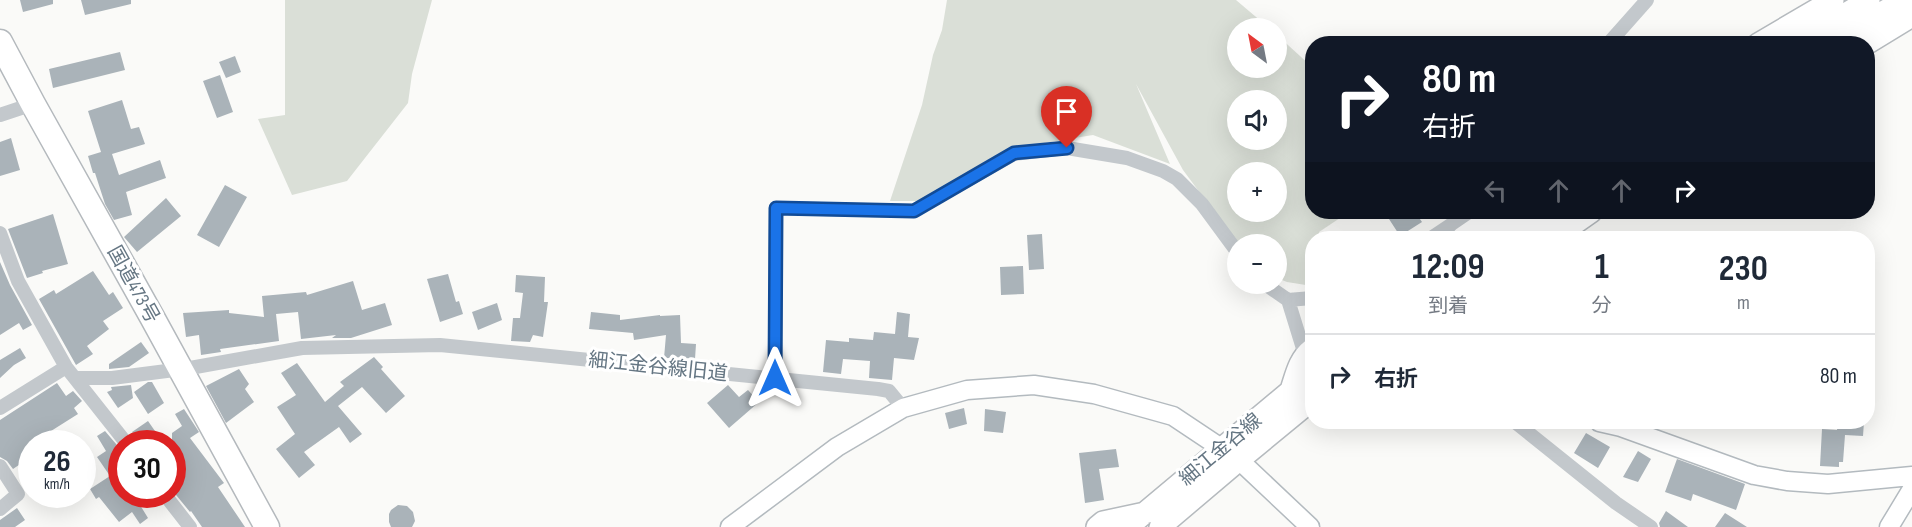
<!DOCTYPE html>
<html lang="ja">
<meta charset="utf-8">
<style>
body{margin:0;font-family:"Sofia Sans Condensed","Noto Sans JP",sans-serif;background:#f2f2f3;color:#1f2937;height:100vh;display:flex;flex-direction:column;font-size:22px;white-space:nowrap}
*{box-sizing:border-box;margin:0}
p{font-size:20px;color:#747a83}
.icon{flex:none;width:33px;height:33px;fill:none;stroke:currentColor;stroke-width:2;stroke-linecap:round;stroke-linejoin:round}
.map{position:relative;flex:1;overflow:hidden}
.drawer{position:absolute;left:1305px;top:231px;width:570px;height:198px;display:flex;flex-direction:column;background:#fff;border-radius:24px;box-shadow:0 6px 24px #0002}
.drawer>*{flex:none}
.hud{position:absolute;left:1305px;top:36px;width:570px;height:183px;border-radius:24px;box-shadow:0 6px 24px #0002;background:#111827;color:#fff;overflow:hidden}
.needle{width:39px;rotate:328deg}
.fabs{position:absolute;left:1227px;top:18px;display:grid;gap:12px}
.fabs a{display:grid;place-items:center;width:60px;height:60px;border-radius:50%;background:#fff;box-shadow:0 6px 24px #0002;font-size:30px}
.speed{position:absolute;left:18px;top:430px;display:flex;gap:12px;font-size:30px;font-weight:700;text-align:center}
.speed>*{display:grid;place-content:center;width:78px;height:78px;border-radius:50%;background:#fff;box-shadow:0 6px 24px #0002;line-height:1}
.speed small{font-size:15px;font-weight:400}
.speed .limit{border:9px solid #d22;background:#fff;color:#111}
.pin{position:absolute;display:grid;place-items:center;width:51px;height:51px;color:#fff;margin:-62px -26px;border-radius:50% 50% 50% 0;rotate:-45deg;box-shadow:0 0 6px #0007}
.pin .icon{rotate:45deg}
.me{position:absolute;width:66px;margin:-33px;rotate:0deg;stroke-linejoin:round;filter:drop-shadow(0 0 4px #0008)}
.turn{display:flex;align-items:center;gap:21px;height:126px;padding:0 18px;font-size:27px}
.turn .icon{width:78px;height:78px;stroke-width:2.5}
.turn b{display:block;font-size:42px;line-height:51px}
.lanes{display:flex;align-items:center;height:57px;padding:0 18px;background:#0003;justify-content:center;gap:30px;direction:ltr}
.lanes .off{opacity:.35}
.eta{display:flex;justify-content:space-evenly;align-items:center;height:102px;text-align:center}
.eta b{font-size:36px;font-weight:700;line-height:42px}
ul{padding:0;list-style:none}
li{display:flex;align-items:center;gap:18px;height:84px;padding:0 18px;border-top:2px solid #e0e1e3}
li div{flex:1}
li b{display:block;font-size:22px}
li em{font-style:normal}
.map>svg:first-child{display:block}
.green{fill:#dadfd7;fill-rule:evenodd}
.building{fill:#aab3b9}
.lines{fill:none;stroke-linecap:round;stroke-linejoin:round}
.secondary-casing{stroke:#b3babf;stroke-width:21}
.primary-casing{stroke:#b5babe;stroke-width:24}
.highway-casing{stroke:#b4b9bd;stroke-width:27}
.street{stroke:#c3c8cc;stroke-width:14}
.secondary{stroke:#fff;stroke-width:18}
.primary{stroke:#fff;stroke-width:21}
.highway{stroke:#fff;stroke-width:24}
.route-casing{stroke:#114b97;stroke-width:15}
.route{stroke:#1a73e8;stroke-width:10}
.labels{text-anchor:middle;stroke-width:6;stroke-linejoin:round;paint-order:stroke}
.street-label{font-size:20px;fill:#657683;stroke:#fff}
</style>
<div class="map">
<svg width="1912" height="527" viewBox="0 0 1912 527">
<rect width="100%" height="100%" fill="#fafaf8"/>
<!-- green -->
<path class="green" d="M285,0H432L412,74L408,103L347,181L292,195L258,119L285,115Z
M947,0H1236L1269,28H1238V68H1276L1277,35L1312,67V212H1349L1319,232L1320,238H1312V286L1287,282L1277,278L1276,244H1238L1183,170L1136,84L1170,164L1093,135L1020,147L918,201H890L922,105L933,55L942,30ZM1238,100H1276V140H1238ZM1238,172H1276V212H1238Z"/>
<!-- building -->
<path class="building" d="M20,0H53V4L23,12Z
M81,0H131V4L85,15Z
M120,52L125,70L53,88L49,69Z
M235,56L241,72L226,78L219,62Z
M220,75L233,112L217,118L203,81Z
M122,100L131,129L139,127L145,144L112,154L119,175L160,160L166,178L126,192L132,215L114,220L105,204L95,173H93L88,156L101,152L88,111Z
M11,138L20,170L0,176V142Z
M225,185L247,197L219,247L197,235Z
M166,198L181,216L137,252L124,237Z
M1402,212H1415L1422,222L1400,236L1389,219Z
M53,214L68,264L42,271L43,273L27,278L8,229Z
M1042,234L1044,269L1029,270L1027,235Z
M0,262L10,285L32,325L23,330L19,323L0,335Z
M1023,266L1024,294L1001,295L1000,267Z
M93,271L109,295L113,292L123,308L103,321L109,329L87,346L93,354L76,365L39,299L54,290L56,294Z
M448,274L456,302L459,301L463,314L440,322L427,279Z
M516,275L545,277L544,302H548L543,337L533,335L530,342L511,341L513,318H520L523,293L515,292Z
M353,281L362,310L385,303L392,325L351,338H332L336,335L301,339L298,312L276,314L279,341L220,349L221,352L201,355L199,335L186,337L183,313L229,310V313L264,317L262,296L306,292L307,295Z
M497,303L502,320L478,330L472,312Z
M591,312L620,315V320L660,315V316L680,315L681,343L696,344L695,359L664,358L666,335L634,340L633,333L589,329Z
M897,312L910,314L908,337L919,338L914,360L894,358L892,380L869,378L870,361L843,359L841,374L823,372L826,340L849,342V338L873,340L874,332L895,334Z
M141,342L149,353L129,367L109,369V364Z
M20,348L26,358L14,365L0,378V360Z
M374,357L383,367L381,369L405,396L386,413L362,387L338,406L362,434L350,443L339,427L304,452L315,465L299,478L276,449L295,434L277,407L296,395L281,373L297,363L325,402L344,386L340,382Z
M239,369L249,384L245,389L254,402L226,423L206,386Z
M148,382H152L164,403L148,414L134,392Z
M57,383L66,396L73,391L82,401L74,408L78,414L32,443V456L13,469L7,461L0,457V420Z
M131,385L133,398L118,408L107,392L112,390L111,387Z
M728,385L739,397L748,390L759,402L729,428L707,403Z
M964,408L967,424L949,429L945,413Z
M184,409L199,432L190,438L224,483L218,487L245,527H202L191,511L190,512L172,490V433L182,426L175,414Z
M985,409L1006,412L1003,433L984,431Z
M148,421L164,444H141L132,432Z
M1838,422H1864L1863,436L1845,435L1843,462H1839V467L1820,466L1822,429L1837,430Z
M105,431L122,451V495H153L140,505L148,518L140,524L132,512L119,522L99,497L96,499L90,489L110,476L97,457L106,451L97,436Z
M1586,433L1610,447L1598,468L1574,453Z
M1116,449L1119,467L1099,469L1104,500L1085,503L1079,453Z
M1638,451L1651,459L1638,482L1623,477Z
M1677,459L1745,484L1736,510L1693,494L1691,501L1665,492Z
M398,505L407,506L413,512L415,521L412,527H391L389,522V514L391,510Z
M17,508L25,520L15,527H0V520Z
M1666,511L1688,527H1660L1659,523Z
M1725,513L1747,527H1715Z"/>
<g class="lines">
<!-- secondary casing -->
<g class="secondary-casing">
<path id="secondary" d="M1599,422L1621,427L1754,475L1787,481L1828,484L1912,476
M730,527L837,447L903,408L967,390L1034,385L1094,394L1173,416L1239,460L1310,527
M1889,527L1912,489"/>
</g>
<!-- primary casing -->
<g class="primary-casing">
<path id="primary" d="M1758,44L1833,0
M1794,44L1869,0
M1827,44L1904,0
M1866,44L1912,16
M1462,238L1500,212
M1493,238L1532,212
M1523,238L1563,212
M1554,238L1591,212
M1291,390C1296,375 1299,359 1312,349
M1097,527L1103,522L1145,513
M1128,527L1312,373
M1160,527L1239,460L1312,400"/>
</g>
<!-- highway casing -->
<g class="highway-casing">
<path id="highway" d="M0,42L33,104L152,317L267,527"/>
</g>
<!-- street -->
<path class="street" d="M1608,44L1647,0
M0,115L33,104
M0,233L18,281L66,367L127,444
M1431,238L1470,212
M1265,284L1288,300L1305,355
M1288,300L1312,298
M77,378H112L190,368L302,348L440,345L878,389L889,391L903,408
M775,378L776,208L913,211L1014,154L1067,148L1127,158L1163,171L1177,179L1202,204L1238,253
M0,408L66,367
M1515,422L1616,503L1651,527
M0,466L18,494L0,509
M165,495L190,527"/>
<!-- secondary -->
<use href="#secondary" class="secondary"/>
<!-- primary -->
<use href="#primary" class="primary"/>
<!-- highway -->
<use href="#highway" class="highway"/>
</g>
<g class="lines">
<!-- route casing -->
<g class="route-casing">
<path id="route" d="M775,378L776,208L914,211L1014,153L1067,148"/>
</g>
<!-- route -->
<use href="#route" class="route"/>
</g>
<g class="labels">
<!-- street labels -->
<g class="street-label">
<text transform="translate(134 284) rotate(61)" y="7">国道473号</text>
<text transform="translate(658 366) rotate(6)" y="7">細江金谷線旧道</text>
<text transform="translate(1220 449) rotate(-40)" y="7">細江金谷線</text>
</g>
</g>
</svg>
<div class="fabs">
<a><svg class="needle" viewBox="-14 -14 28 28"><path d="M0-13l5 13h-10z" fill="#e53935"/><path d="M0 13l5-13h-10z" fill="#747a83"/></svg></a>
<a><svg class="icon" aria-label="sound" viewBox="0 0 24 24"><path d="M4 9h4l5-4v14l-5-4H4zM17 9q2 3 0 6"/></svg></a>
<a>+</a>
<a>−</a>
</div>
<div class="speed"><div>26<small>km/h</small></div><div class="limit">30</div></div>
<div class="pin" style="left:1067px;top:148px;background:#d93025"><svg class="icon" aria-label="arrive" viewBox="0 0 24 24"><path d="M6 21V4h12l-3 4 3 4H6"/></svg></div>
<svg class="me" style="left:775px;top:378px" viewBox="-20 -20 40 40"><path d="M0-17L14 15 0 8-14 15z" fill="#1a73e8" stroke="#fff" stroke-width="4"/></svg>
<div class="hud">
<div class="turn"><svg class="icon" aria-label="right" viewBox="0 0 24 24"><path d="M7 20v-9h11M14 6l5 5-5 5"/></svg><div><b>80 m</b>右折</div></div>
<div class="lanes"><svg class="icon off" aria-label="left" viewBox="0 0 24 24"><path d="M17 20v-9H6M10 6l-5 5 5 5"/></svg><svg class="icon off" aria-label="ahead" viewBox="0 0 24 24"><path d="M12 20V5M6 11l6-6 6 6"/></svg><svg class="icon off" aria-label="ahead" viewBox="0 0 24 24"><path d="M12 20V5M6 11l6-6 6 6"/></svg><svg class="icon" aria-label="right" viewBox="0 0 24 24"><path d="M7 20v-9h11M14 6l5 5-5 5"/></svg></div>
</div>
<section class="drawer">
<div class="eta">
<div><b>12:09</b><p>到着</p></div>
<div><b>1</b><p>分</p></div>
<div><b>230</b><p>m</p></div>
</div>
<ul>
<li><svg class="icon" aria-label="right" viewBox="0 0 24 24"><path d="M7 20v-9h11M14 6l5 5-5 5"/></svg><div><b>右折</b></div><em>80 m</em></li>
</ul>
</section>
</div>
